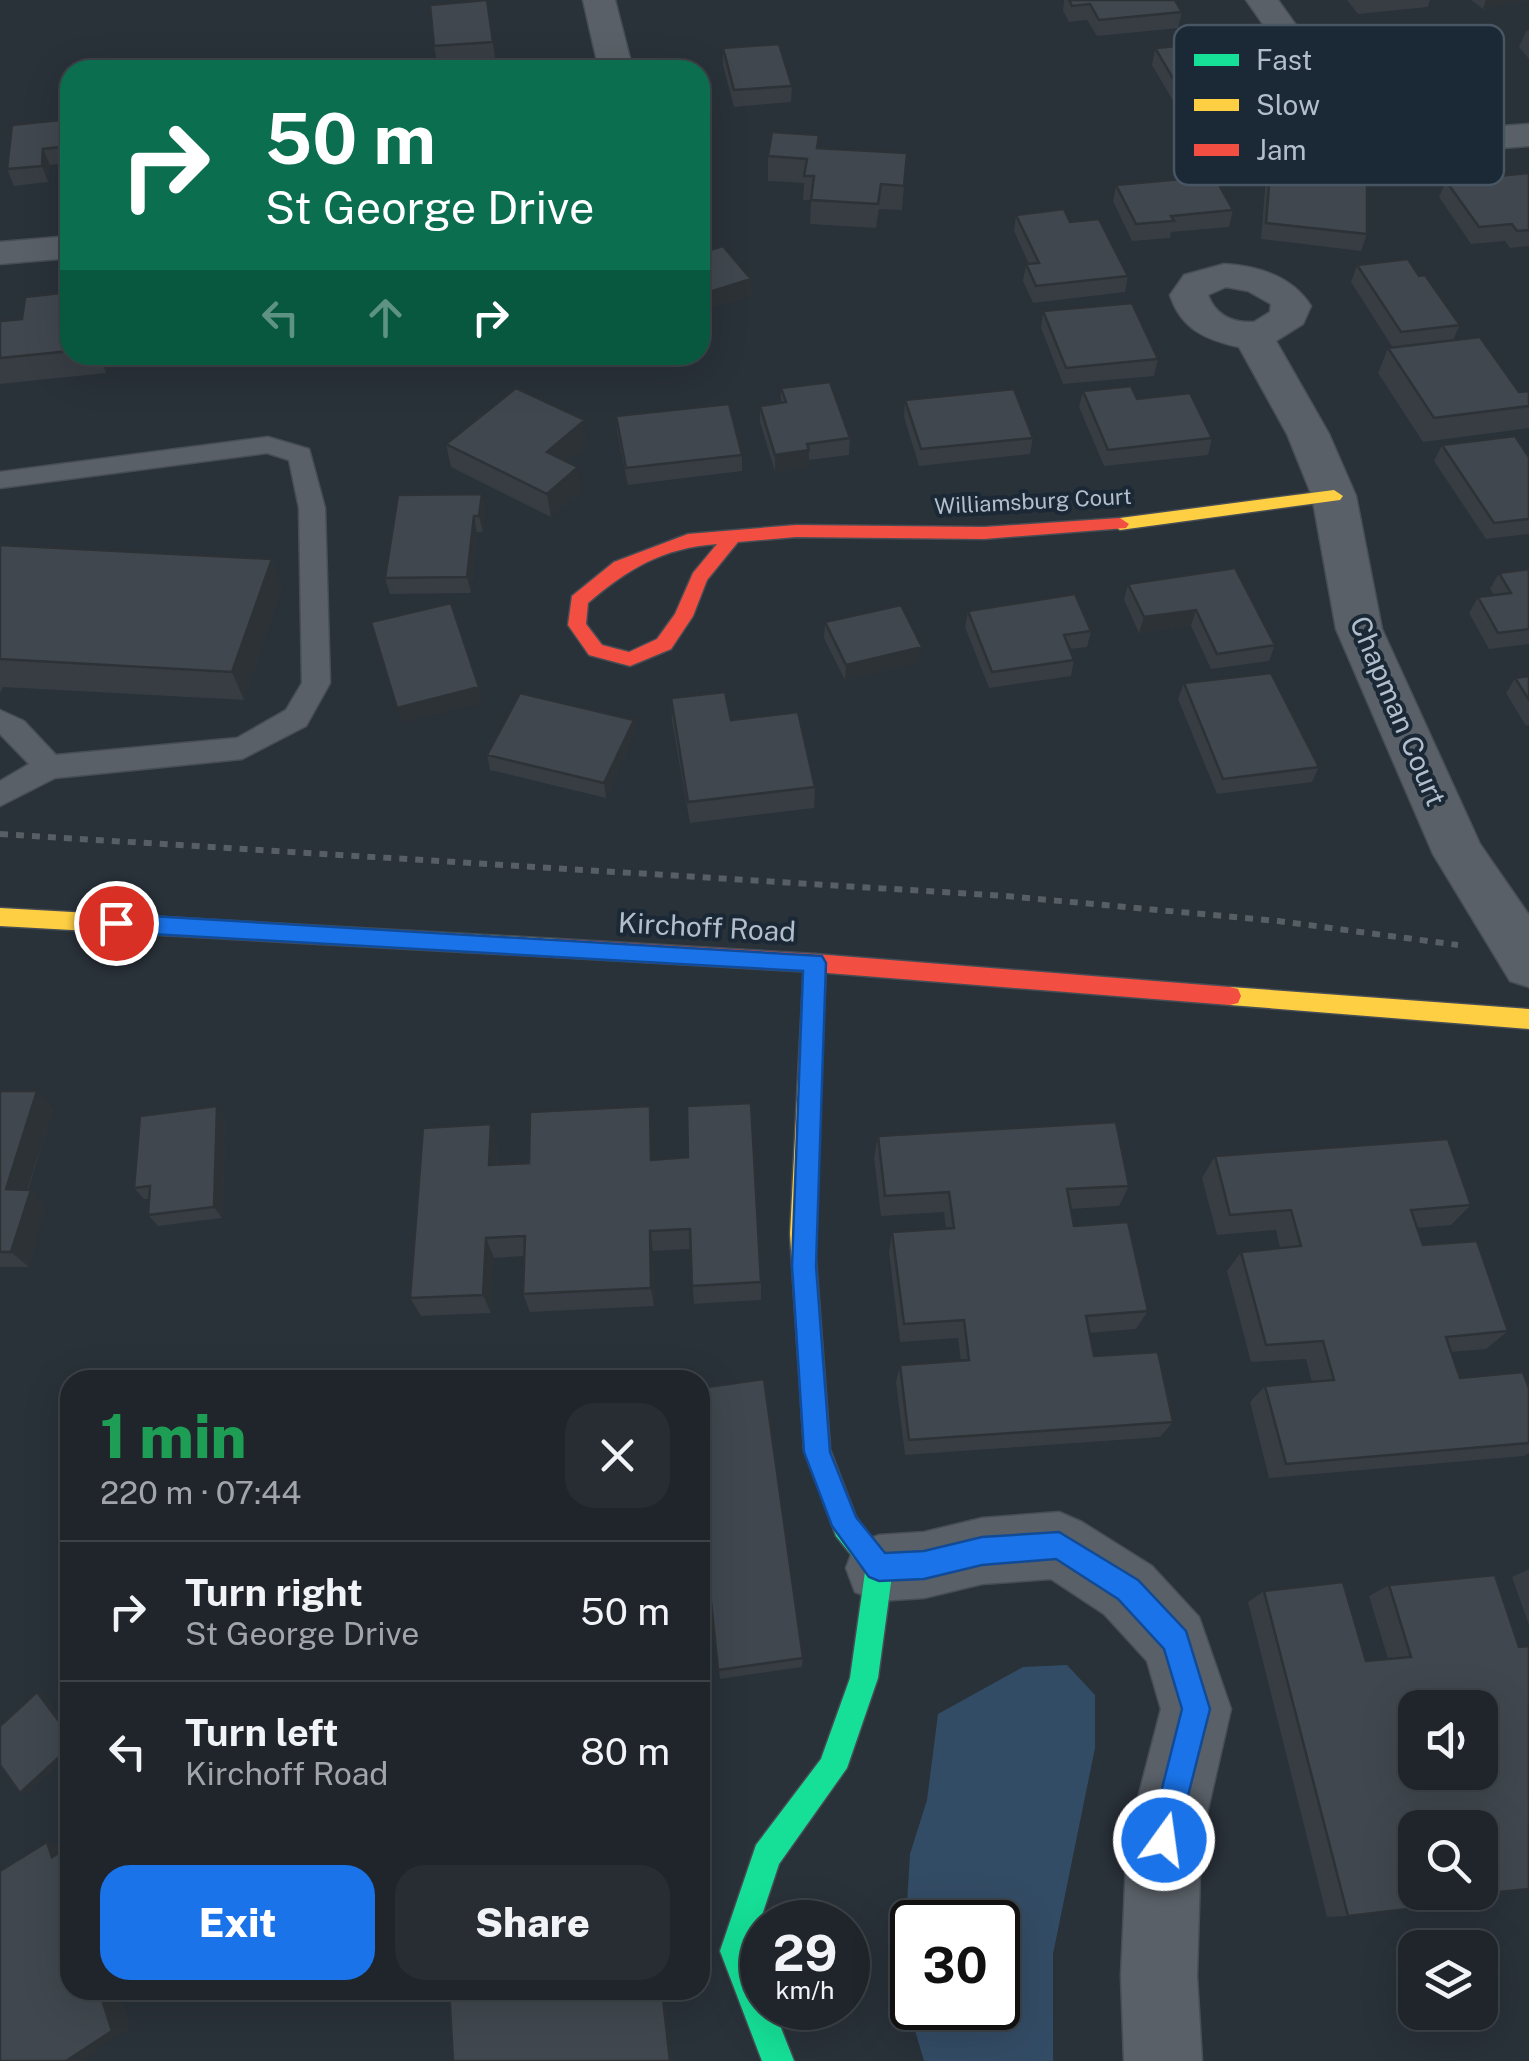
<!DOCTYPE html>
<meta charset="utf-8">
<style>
body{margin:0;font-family:"Public Sans",sans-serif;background:#272d33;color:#f1f3f6;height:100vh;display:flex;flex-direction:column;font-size:38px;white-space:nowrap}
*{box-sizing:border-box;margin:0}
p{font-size:32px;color:#a1a5a9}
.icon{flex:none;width:55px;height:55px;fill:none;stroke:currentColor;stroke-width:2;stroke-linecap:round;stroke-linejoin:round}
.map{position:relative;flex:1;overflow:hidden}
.panel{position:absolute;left:60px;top:1370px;width:650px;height:630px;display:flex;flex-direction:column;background:#1f252b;border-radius:30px;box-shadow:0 10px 40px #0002,0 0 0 2px #3c4247}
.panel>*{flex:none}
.guide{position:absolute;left:60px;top:60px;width:650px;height:305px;border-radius:30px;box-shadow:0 10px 40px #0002,0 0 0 2px #3c4247;background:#0b6e4f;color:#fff;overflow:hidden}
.tools{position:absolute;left:1398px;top:1690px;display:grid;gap:20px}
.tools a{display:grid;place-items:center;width:100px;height:100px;border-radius:20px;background:#1f252b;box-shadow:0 10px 40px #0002,0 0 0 2px #3c4247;font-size:50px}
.speed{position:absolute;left:740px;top:1900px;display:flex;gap:20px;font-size:50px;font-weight:700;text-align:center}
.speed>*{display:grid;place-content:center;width:130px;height:130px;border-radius:50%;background:#1f252b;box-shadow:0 10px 40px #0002,0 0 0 2px #3c4247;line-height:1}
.speed small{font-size:25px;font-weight:400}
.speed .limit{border:5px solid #111;border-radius:15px;background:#fff;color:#111}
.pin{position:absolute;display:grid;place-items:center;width:85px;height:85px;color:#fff;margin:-42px;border:5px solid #fff;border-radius:50%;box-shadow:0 2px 10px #0007}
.me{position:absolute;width:110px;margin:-55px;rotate:14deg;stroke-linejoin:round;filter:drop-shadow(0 0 8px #0008)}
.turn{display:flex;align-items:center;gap:35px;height:210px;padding:0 40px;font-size:45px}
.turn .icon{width:130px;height:130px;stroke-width:2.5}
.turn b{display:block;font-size:70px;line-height:85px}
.lanes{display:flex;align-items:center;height:95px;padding:0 40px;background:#0003;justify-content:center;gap:50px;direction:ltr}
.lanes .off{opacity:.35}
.round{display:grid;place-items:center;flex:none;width:105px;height:105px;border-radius:30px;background:#272d33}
.summary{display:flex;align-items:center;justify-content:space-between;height:170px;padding:0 40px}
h1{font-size:60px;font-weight:800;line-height:75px;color:#1e9e55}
.action{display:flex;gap:20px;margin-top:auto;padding:20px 40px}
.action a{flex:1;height:115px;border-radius:30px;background:#1a73e8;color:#fff;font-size:40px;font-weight:800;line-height:115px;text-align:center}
.action a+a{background:#272d33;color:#f1f3f6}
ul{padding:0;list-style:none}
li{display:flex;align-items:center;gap:30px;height:140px;padding:0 40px;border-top:2px solid #3c4247}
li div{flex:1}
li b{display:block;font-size:38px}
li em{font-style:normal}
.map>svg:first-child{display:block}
.water{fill:#334c65;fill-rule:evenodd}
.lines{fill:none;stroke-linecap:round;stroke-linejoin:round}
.lane-casing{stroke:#474d54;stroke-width:3}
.street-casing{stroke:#474d54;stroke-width:3}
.fast-casing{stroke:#474d54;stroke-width:3}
.slow-casing{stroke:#474d54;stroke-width:3}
.jam-casing{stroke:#474d54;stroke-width:3}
.path{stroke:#575e64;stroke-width:6;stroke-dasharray:8 8;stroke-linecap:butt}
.lane{fill:#596067;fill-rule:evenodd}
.street{fill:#596067;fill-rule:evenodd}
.fast{fill:#16e098;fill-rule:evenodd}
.slow{fill:#ffcf43;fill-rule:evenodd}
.jam{fill:#f24e42;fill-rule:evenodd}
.wall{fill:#373d43;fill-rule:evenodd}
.shaded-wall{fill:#2d3237}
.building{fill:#40474e;stroke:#2d3237;stroke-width:2.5;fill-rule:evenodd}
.route{fill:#1a73e8;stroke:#114b97;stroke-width:2.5}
.labels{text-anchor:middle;stroke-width:8;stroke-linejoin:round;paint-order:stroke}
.far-street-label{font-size:22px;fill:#b2becb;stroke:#1b2835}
.street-label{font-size:28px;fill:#b2becb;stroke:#1b2835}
.key{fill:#1b2835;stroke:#485562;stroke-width:2.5}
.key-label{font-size:28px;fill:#b2becb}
</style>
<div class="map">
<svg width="1529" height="2061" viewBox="0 0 1529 2061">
<rect width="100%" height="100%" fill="#293139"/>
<!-- water -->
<path class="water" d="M1067,1665L1095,1695V1748L1053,1954V2061H924L902,1986L910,1854L927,1800L938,1714L1023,1667ZM912,1922H998V2008H912Z"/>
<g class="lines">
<!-- lane casing -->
<g class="lane-casing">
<path id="lane" d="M268,437L309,449L325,508L330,683L306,726L242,759L55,778L0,806V781L29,764L0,734V710L24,721L56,755L237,738L286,710L302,683L299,508L289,460L267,453L0,488V472Z"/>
</g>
<!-- street casing -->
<g class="street-casing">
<path id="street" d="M583,0H615L633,70H599Z
M1246,0H1278L1363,119L1404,133L1529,124V146L1401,155L1339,133Z
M70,236V258L0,264V242Z
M1224,264C1258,266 1292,276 1311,306L1303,324L1276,341L1329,434L1356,496L1382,629L1480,844L1529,915V987L1510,981L1433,854L1336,629L1312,496L1287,434L1239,347C1206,340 1181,329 1170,295L1184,275ZM1226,287L1248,291L1271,304L1270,312L1254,322C1233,323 1216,316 1208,295Z
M1059,1512L1082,1522L1152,1566L1199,1617L1231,1709L1201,1840L1197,1976L1202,2061H1124L1121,1976L1127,1840L1161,1709L1147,1661L1104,1614L1051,1579L982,1584L924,1598L879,1601L855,1592L846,1568L855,1544L879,1535L924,1532L982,1518Z"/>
</g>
<!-- fast casing -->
<g class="fast-casing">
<path id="fast" d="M817,1435L826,1439L856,1517L893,1568L878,1678L847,1768L779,1864L750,1951L762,1982V2008H773L794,2061H762L720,1951L756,1845L821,1759L850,1678L865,1572L836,1536L804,1448L808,1439Z"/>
</g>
<!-- slow casing -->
<g class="slow-casing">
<path id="slow" d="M1334,490L1343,496L1340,500L1120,530L1111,524L1120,518Z
M0,908L557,939L565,942L568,948L565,954L557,957L0,926Z
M815,954L823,957L826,963L814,1234L830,1448L826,1457L817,1461L808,1457L804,1448L790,1234L804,963L807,957Z
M1230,987L1529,1009V1029L1230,1005L1222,1003L1219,996L1222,989Z"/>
</g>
<!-- jam casing -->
<g class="jam-casing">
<path id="jam" d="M1120,518L1129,524L1126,528L984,539L796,537L738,542L707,580L693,616L671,649L630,666L589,655L568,625L572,596L614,562L688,534L796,525L984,527ZM717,544L693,573L675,614L657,639L629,652L602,645L586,624L588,603C628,569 662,548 717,544Z
M557,939L815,954L1230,987L1238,989L1241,996L1238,1003L1230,1005L815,972L557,957L549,954L546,948L549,942Z"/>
</g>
<!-- path -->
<path class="path" d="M0,834L1006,896L1278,921L1458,945"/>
<!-- lane -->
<use href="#lane" class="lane"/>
<!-- street -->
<use href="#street" class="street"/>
<!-- fast -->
<use href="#fast" class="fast"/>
<!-- slow -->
<use href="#slow" class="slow"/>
<!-- jam -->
<use href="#jam" class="jam"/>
</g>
<!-- wall -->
<path class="wall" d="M487,0L495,58L437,63L434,46Z
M1064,0H1175L1182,12L1178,28L1097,36L1087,20L1069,22L1063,11Z
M1347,0H1430L1428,7L1358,14Z
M1471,0H1529L1483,9Z
M1529,30V59L1519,47L1526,31Z
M1401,42L1501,64L1495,80L1415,87L1395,59Z
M723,48L792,86L791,102L734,107L723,65Z
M1155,48L1239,102L1235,119L1186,123L1152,65Z
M70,119V163L50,165L48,182L14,186L7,169Z
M819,135L818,148L907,153L902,210L879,209L876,228L810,224L811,200H803L804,183L768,181V156Z
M1270,172L1367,234L1361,251L1261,239L1265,189Z
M1529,173V246L1510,248L1505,241L1471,244L1439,197L1446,181Z
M1116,185L1233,210L1229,227L1171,232L1170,238L1132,241L1113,201Z
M1016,215L1070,222L1128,276L1125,292L1033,303L1023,281L1026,264H1029L1014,231Z
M1357,265L1419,276L1460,325L1453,340L1519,392L1529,391V428L1423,442L1378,373L1388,348H1393L1351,282Z
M70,292V355H108L106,373L0,384V321L22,319Z
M1043,311L1158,359L1154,376L1063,384L1041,328Z
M781,388L850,438L849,455L809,460V467L775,472L760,422V406L781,403Z
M1083,391L1137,399L1212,438L1208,455L1104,466L1079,407Z
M905,400L1033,438L1030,454L919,466L904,417Z
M616,416L742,455V471L628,485L617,432Z
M446,444H588L567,462L581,491L551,517L451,467Z
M1442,445L1529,457V534L1486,539L1434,461Z
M482,494L485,510L483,532H477L471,593L390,594L385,578Z
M0,545L272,559L282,589L244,700L3,687L0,693Z
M1235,568L1275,645L1269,661L1211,669L1191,626L1139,633L1124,600L1128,584Z
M1529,569V644L1489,649L1469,613L1478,597L1494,595L1490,589L1499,573Z
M968,611L1091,631L1087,647L1070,649L1074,660L1071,676L989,688L965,627Z
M825,622L920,662L845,680L824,638Z
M1529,676V725L1526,726L1506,693L1515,678Z
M1184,683L1319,767L1312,782L1217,794L1178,699Z
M671,698L731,720L815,787L814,808L690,823L672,721Z
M634,720L635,735L606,798L490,770L487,755Z
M0,1091H37L53,1109L28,1190H31L47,1206L29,1267H0Z
M217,1106L226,1118L222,1218L158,1226L148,1215L149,1199H144L134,1188Z
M650,1106L653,1128V1159L761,1282V1300L694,1304L690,1249L653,1251L654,1306L530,1312L523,1294L524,1256L494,1258L491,1313L421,1316L410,1298L491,1124L498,1147V1165L529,1163Z
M878,1136L1129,1186L1119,1206L1071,1209L1074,1226L1148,1311L1136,1329L1089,1333L1094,1356L1173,1422L1160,1437L905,1455L896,1382L900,1365L961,1361L958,1338L900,1342L889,1252L892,1232L946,1229L944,1212L881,1216L874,1158Z
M1215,1156L1471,1205L1451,1225L1417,1228L1423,1245L1508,1331L1486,1349L1451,1352L1460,1378L1529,1388V1453L1524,1456L1269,1478L1250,1402L1265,1386L1312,1382L1306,1359L1251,1362L1227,1271L1241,1252L1280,1248L1276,1230L1217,1235L1202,1178Z
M700,1388L803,1658L802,1667L720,1679L711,1603L700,1605Z
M1529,1569V1625L1512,1577Z
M1495,1575L1519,1647L1529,1646V1889L1453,1896L1452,1892H1480V1828H1433L1430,1818L1408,1820L1415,1843V1892H1429L1433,1906L1348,1916L1327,1917L1248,1602L1264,1591L1343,1582L1366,1661L1388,1659L1369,1596L1389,1585ZM1415,1708H1480V1772H1415Z"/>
<!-- shaded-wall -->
<path class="shaded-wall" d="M1486,0H1529L1483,9Z
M43,149L50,165L48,182L42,166Z
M751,279V296L700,312V295Z
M99,355H108L106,373Z
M585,420L588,444L550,476L547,452Z
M809,450V467L775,472V455Z
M578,467L581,491L551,517L547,494Z
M482,494L485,510L483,532L479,516Z
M474,516L477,532L471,593L467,577Z
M272,559L282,589L244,700L232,672Z
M1196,610L1191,626L1139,633L1144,617Z
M922,647L920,662L845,680L846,665Z
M479,687L483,703L401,723L397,708Z
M634,720L635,735L606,798L604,783Z
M37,1091L53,1109L22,1206L6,1189Z
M217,1106L226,1118L222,1218L214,1207Z
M650,1106L653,1128L654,1181L651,1160Z
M491,1124L498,1147L497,1186L489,1165Z
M31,1190L47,1206L29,1267L11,1252Z
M650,1231L653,1251L654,1306L651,1288Z
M486,1238L494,1258L491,1313L483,1295Z
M37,1692L44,1694L70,1729V1736Z
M70,1747V1755L27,1794L20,1793Z
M47,1842L67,1845L70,1854L52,1857Z
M99,1990H119L131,2028L81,2061H66Z
M662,1990H665L673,2061H670Z"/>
<!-- building -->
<path class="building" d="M487,0L493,42L434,46L430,5Z
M1069,0H1175L1182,12L1099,20L1090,4L1072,6Z
M779,44L792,86L734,90L723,48Z
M1202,44L1239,102L1190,107L1155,48Z
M70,119V146L43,149L42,166L7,169L12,125Z
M772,132L819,135L817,148L907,153L904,186L881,184L878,204L811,200L814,176H804L807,159L768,156Z
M1270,172L1367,183V234L1266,223Z
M1529,173V230L1517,231L1512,224L1479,227L1446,181Z
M1214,176L1233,210L1171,216L1174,221L1136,224L1116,185Z
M1064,209L1070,222L1099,219L1128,276L1036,286L1026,264L1039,263L1016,215Z
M723,246L751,279L700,295V253Z
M1408,259L1419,276L1425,275L1460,325L1401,332L1357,265Z
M70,292V351L0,358V321L22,319L25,297Z
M1132,303L1158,359L1066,368L1043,311Z
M1480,337L1519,392L1529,391V406L1434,418L1388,348Z
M830,382L850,438L807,444L809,450L775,455L760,406L786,402L781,388Z
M1131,386L1137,399L1190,393L1212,438L1108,450L1083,391Z
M516,388L585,420L547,452L578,467L547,494L446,444Z
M1014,389L1033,438L921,449L905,400Z
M729,404L742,455L626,468L616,416Z
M1515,436L1529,457V519L1494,523L1442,445Z
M482,494L479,516H474L467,577L385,578L398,495Z
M0,545L272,559L232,672L0,659Z
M1235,568L1275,645L1217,654L1196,610L1144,617L1128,584Z
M1529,569V629L1498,633L1478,597L1511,593L1499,573Z
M1075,594L1091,631L1064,635L1074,660L992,672L968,611Z
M451,603L479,687L397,708L371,622Z
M901,605L922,647L846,665L825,622Z
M1271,673L1319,767L1223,779L1184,683Z
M1529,676V700L1515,678Z
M725,692L731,720L798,712L815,787L688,802L671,698Z
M520,693L634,720L604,783L487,755Z
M0,1091H37L6,1189L31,1190L11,1252H0Z
M751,1103L761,1282L692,1286L690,1229L650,1231L651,1288L523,1294L525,1236L486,1238L483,1295L410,1298L423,1128L491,1124L489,1165L529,1163L530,1112L650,1106L651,1160L688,1157L687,1106Z
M217,1106L214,1207L148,1215L150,1186L134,1188L140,1116Z
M1116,1122L1129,1186L1067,1189L1074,1226L1128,1222L1148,1311L1086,1316L1094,1356L1158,1352L1173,1422L909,1440L900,1365L969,1360L964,1320L904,1324L892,1232L954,1228L949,1192L885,1196L878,1136Z
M1448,1139L1471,1205L1411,1210L1423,1245L1477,1241L1508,1331L1446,1337L1460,1378L1523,1372L1529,1388V1443L1286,1464L1265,1386L1334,1380L1323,1341L1266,1345L1241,1252L1301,1246L1291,1210L1230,1215L1215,1156Z
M764,1379L803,1658L718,1670L710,1592L700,1594V1388Z
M1495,1575L1519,1647L1529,1646V1889L1479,1894L1478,1892H1480V1828H1459L1454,1814L1408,1819L1415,1843V1892H1429L1433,1906L1348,1916L1264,1591L1343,1582L1366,1661L1411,1657L1389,1585ZM1415,1708H1480V1772H1415Z
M37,1692L70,1736V1747L20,1793L0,1765V1726Z
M47,1842L52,1857L70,1846V1990H99L112,2031L66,2061H0V1871Z
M449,1990H662L670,2061H453Z"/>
<!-- route -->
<path class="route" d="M116,914L822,956L826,963L816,1266L830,1452L856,1517L885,1553L924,1551L982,1537L1059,1532L1138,1580L1186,1631L1210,1709L1174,1851L1164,1855L1153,1851L1149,1840L1182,1709L1164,1649L1118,1599L1056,1559L982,1565L924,1579L879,1581L869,1577L832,1526L804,1452L792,1266L803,971L116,932L105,923Z"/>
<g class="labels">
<!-- far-street labels -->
<g class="far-street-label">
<text transform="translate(1033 501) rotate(-3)" y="8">Williamsburg Court</text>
</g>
<!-- street labels -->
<g class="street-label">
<text transform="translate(1398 711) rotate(67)" y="10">Chapman Court</text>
<text transform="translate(707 927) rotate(3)" y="10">Kirchoff Road</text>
</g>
</g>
<!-- legend -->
<rect x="1174" y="25" width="330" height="160" rx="15" class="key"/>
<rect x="1194" y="54" width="45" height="12" fill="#16e098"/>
<rect x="1194" y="99" width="45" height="12" fill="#ffcf43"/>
<rect x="1194" y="144" width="45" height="12" fill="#f24e42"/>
<g class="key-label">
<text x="1256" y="70">Fast</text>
<text x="1256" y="115">Slow</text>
<text x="1256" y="160">Jam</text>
</g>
</svg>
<div class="tools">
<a><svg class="icon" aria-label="sound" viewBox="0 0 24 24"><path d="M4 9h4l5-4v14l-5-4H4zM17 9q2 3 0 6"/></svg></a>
<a><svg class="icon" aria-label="search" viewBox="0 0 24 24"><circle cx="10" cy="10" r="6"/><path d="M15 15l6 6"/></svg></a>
<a><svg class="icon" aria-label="layers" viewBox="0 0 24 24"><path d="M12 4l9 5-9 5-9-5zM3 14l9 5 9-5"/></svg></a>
</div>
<div class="speed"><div>29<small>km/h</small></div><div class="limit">30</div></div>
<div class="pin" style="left:116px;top:923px;background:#d93025"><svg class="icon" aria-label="arrive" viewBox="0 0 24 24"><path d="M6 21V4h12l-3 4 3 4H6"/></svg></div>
<svg class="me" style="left:1164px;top:1840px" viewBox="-20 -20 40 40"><circle r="17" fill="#1a73e8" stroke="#fff" stroke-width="3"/><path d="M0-11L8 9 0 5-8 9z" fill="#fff"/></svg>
<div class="guide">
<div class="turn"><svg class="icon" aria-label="right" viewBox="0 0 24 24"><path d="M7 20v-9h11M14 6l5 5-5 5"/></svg><div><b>50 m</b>St George Drive</div></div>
<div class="lanes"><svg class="icon off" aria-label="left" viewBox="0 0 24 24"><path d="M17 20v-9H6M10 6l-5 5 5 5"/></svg><svg class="icon off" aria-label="ahead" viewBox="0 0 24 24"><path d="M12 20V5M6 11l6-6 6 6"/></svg><svg class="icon" aria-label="right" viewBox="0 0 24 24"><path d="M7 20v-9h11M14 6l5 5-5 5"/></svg></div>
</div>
<section class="panel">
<div class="summary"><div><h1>1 min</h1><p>220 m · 07:44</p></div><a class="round"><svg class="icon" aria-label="close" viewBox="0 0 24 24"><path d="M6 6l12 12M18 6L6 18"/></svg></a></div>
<ul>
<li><svg class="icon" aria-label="right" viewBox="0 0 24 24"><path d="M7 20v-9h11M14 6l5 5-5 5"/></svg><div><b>Turn right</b><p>St George Drive</p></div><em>50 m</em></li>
<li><svg class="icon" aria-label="left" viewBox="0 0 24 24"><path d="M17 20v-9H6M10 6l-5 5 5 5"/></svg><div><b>Turn left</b><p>Kirchoff Road</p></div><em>80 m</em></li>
</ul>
<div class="action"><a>Exit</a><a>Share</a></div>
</section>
</div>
